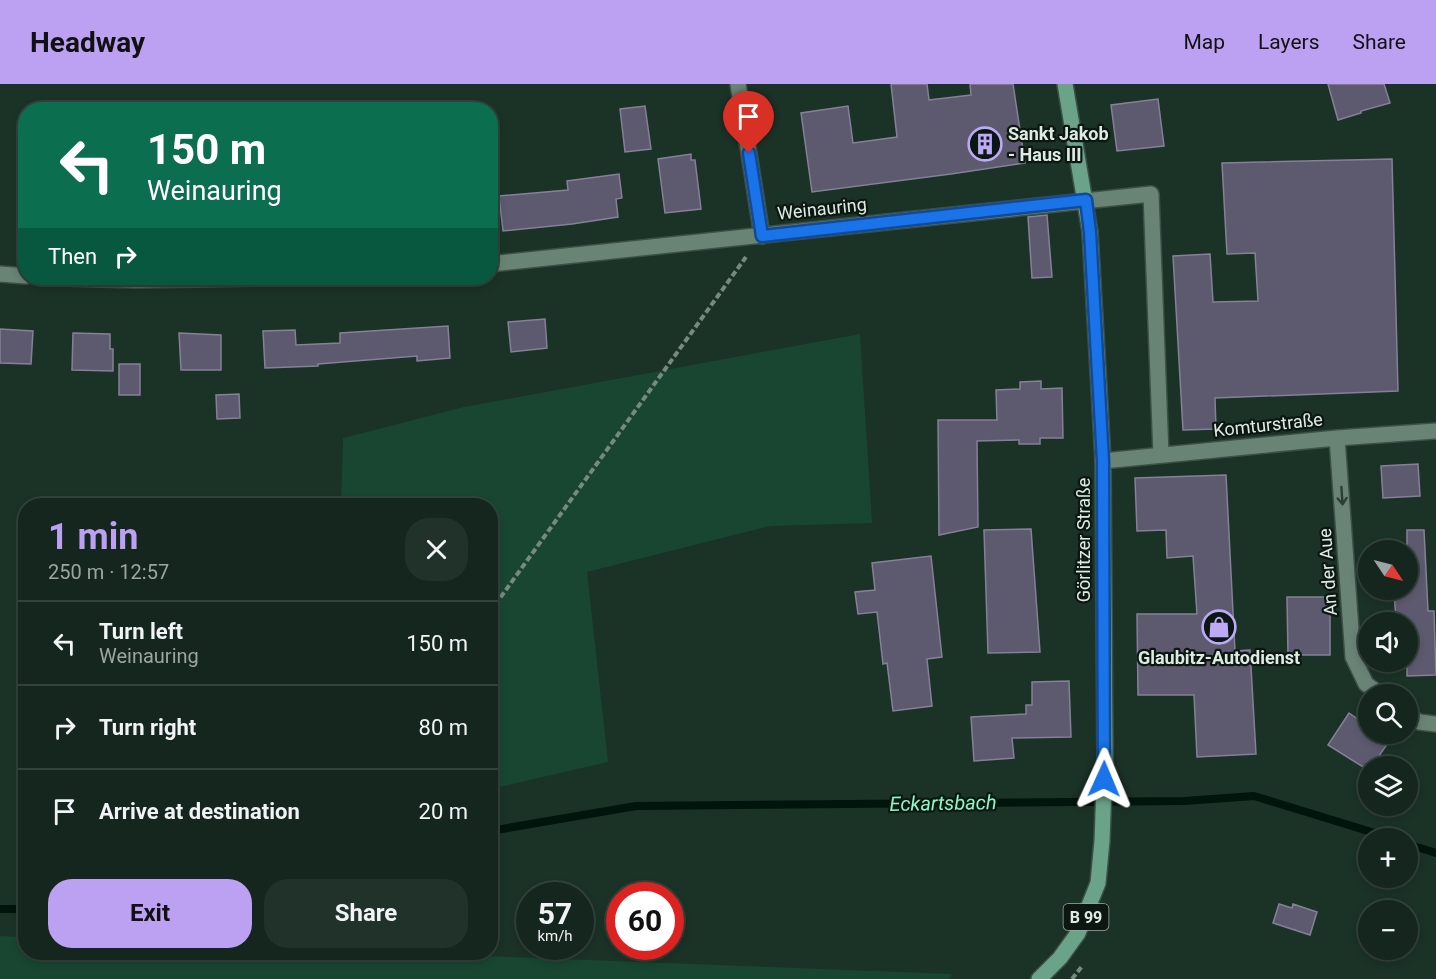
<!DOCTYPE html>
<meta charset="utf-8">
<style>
body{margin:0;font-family:Roboto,sans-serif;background:#21322a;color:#f1f3f6;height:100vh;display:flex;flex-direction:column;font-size:22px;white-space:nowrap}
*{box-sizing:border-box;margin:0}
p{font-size:20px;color:#9da5a4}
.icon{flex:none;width:33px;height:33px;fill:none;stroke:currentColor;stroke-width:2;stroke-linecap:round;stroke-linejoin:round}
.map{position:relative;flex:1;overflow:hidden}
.drawer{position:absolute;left:18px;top:414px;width:480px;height:462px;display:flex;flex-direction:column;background:#14261d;border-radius:24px;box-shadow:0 3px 9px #0003,0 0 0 2px #33433b}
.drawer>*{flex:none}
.hud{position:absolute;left:18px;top:18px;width:480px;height:183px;border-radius:24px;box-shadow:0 3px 9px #0003,0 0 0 2px #33433b;background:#0b6e4f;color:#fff;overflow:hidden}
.needle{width:39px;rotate:125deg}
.buttons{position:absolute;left:1358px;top:456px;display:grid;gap:12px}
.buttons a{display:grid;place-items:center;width:60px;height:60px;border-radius:50%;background:#14261d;box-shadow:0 3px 9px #0003,0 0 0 2px #33433b;font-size:30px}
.speed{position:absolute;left:516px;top:798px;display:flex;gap:12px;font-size:30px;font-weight:700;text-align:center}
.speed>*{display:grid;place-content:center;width:78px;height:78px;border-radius:50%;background:#14261d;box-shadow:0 3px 9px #0003,0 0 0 2px #33433b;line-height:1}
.speed small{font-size:15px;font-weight:400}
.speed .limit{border:9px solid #d22;background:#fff;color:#111}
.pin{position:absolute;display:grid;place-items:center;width:51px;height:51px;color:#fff;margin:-62px -26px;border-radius:50% 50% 50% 0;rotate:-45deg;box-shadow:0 0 6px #0007}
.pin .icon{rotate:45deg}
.me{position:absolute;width:66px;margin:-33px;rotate:1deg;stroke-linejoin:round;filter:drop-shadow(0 0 4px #0008)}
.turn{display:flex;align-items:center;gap:21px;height:126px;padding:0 30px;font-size:27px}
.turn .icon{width:78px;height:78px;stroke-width:2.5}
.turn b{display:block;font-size:42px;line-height:51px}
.then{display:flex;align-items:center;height:57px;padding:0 30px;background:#0003;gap:12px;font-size:22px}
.round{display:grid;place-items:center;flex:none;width:63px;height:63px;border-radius:24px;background:#21322a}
.head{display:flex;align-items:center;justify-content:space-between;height:102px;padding:0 30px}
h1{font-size:36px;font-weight:700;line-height:45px;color:#bca0f2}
.cta{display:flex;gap:12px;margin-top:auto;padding:12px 30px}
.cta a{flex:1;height:69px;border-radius:24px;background:#bca0f2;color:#111;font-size:24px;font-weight:700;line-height:69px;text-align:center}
.cta a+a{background:#21322a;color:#f1f3f6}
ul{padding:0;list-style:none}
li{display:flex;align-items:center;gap:18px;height:84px;padding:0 30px;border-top:2px solid #33433b}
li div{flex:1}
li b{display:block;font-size:22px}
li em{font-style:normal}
header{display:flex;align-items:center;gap:36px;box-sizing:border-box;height:84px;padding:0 30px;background:#bca0f2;color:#111}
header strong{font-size:28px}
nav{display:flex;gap:33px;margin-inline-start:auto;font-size:21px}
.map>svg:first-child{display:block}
.green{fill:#184631}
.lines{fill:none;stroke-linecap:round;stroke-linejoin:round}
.stream{stroke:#00150b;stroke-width:8}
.building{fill:#5d596f;stroke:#858098;stroke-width:1.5}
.minor-casing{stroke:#3c5046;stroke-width:18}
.major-casing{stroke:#3c5046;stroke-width:18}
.path{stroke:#778a80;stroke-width:4;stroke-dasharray:6 3;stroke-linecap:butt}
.minor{stroke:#698375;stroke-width:15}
.major{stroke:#6ba388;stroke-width:15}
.oneway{stroke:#2d3d35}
.route-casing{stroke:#114b97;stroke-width:15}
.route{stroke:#1a73e8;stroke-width:10}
.labels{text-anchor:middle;stroke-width:4.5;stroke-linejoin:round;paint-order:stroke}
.shield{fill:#0d1712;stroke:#9faba4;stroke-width:1.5}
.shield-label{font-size:16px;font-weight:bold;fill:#ddebe3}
.poi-label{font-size:18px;font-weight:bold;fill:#ddebe3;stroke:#0d1712;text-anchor:start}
.street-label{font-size:18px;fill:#ddebe3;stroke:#0d1712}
.water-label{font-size:20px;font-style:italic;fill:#8cf7c3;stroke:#0d1712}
</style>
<header>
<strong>Headway</strong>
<nav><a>Map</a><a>Layers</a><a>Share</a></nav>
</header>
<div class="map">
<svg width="1436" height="895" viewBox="0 0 1436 895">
<rect width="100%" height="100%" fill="#1b3227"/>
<!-- green -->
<path class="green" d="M860,250L872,439L770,442L587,488L608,678L491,705L490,422L341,421L343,354L464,323Z
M0,852L25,853L26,868L405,869L952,890L949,895H0Z"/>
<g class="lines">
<!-- stream -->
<path class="stream" d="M490,747L636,722L1184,717L1254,712L1391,754
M1407,760L1436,769
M0,825H26"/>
</g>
<!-- building -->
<path class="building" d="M891,0H927L929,16L971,11L970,0H1013L1025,79L951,90L812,108L801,29L848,22L853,59L897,53Z
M1328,0H1384L1390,19L1361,27V29L1338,36Z
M1158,15L1164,62L1117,67L1111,21Z
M645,22L651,65L625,68L620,25Z
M691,70V76H695L701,125L665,129L658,75Z
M1392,75L1398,307L1215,314L1216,345L1183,346L1173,172L1210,170L1213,218L1258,217L1255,169L1227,170L1222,79Z
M619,90L622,114L616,115L618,133L572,140L503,147L499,112L568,106L567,97Z
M1047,131L1052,193L1032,194L1028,133Z
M545,235L547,264L511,268L508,238Z
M448,242L450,274L417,277V272L318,280V282L265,284L263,247L295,246L296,261L340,259V249Z
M0,245L33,247L31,280L0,279Z
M73,249L110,250V265H113V287L72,286Z
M179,249L221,251V286H181Z
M119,280H140V311H119Z
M1041,297V305L1062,304L1063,354H1040V360H1019V356L977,357L978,443L939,451L938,336H997L996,306L1020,305V298Z
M239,310L240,334L217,335L216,311Z
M1418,380L1420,412L1383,414L1381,382Z
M1226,391L1235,567L1250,566L1256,670L1197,673L1194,611H1138L1137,530H1197L1193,472L1167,474L1166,446L1137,447L1135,394Z
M1031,445L1040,568L988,569L984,446Z
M1407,446H1424L1428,527H1434L1436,591L1407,592V538H1396L1394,506H1407Z
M931,472L942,573L927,575L932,622L893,627L887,579L883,580L877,528L858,530L855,508L875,506L872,479Z
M1287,513H1330V571H1288Z
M1069,597L1071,653L1012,654L1014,674L974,677L971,633L1026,630V621H1032V598Z
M1349,629L1368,642V650H1380L1390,656L1372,682H1368V686L1328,661Z
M1279,820L1292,824L1293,820L1317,828L1310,851L1273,839Z"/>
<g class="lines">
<!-- minor casing -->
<g class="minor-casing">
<path id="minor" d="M738,0L762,152
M490,180L1151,110L1161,371
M0,190L26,192
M68,194L136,196L257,194
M1337,354L1353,573L1366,600L1380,610
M1103,377L1337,354L1436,347
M1407,630L1419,638L1436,640"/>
</g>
<!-- major casing -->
<g class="major-casing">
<path id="major" d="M1039,895L1060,874L1078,849L1098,799L1102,757L1105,674L1103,377L1099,304L1090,148L1065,0"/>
</g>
<!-- path -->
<path class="path" d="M490,528L746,173
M21,780L26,779
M1072,895L1083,881"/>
<!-- minor -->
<use href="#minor" class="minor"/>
<!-- major -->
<use href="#major" class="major"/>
</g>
<!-- one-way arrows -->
<defs><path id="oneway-shaft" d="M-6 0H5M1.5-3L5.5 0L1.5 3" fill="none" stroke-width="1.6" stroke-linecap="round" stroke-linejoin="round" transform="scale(1.5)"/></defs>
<use class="oneway" href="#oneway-shaft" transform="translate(1342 412) rotate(86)"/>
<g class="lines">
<!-- route casing -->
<g class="route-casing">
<path id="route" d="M749,69L762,152L1086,116L1090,148L1103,377L1104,695"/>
</g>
<!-- route -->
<use href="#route" class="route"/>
</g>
<!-- icons -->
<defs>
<g id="building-ring" transform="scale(1.725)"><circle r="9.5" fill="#0d1712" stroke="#bcaaf6" stroke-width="1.5"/><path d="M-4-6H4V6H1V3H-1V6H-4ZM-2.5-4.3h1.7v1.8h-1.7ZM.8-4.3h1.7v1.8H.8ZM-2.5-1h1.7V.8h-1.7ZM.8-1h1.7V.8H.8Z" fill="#bcaaf6"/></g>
<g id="shop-ring" transform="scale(1.725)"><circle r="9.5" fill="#0d1712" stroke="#bcaaf6" stroke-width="1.5"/><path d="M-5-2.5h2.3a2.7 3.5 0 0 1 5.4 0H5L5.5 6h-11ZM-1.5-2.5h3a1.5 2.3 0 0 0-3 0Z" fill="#bcaaf6"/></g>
</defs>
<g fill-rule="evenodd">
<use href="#building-ring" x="985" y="60"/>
<use href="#shop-ring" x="1219" y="543"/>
</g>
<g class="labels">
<!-- shield labels -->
<rect class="shield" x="1063.5" y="820" width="45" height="26" rx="4.5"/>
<g class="shield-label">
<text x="1086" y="839">B 99</text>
</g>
<!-- poi labels -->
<g class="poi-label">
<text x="1008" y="56">Sankt Jakob<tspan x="1008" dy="21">- Haus III</tspan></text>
<text x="1219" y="580" text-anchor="middle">Glaubitz-Autodienst</text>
</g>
<!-- street labels -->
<g class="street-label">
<text transform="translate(822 125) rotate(-6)" y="6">Weinauring</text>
<text transform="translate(1268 341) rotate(-6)" y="6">Komturstraße</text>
<text transform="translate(1084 456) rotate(-90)" y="6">Görlitzer Straße</text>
<text transform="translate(1328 488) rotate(-94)" y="6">An der Aue</text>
</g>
<!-- water labels -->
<g class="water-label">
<text transform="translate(943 719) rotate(-1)" y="7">Eckartsbach</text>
</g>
</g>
</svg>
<div class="buttons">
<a><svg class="needle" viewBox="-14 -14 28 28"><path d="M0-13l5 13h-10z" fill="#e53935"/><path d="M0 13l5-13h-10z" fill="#9da5a4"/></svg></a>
<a><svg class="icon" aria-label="sound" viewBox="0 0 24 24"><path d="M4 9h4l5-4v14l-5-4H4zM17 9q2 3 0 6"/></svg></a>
<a><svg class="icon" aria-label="search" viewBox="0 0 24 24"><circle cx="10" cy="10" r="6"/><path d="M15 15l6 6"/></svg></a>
<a><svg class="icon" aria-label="layers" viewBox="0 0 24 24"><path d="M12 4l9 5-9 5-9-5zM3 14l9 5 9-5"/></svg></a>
<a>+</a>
<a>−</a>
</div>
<div class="speed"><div>57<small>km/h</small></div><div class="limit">60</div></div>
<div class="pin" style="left:749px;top:69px;background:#d93025"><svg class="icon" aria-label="arrive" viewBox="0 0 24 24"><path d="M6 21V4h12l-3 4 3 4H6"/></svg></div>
<svg class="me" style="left:1104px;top:695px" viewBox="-20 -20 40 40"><path d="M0-17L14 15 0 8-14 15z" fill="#1a73e8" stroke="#fff" stroke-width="4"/></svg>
<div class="hud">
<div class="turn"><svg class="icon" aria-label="left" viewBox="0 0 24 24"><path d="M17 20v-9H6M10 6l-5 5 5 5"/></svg><div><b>150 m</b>Weinauring</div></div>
<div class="then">Then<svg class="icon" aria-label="right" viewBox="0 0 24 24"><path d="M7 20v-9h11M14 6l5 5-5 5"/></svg></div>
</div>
<section class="drawer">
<div class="head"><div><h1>1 min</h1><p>250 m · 12:57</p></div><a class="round"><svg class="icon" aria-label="close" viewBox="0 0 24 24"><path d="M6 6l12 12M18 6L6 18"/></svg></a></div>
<ul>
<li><svg class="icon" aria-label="left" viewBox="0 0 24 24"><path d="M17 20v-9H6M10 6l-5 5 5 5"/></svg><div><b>Turn left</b><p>Weinauring</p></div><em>150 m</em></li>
<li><svg class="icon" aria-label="right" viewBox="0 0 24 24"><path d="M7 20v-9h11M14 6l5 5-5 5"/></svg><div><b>Turn right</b></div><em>80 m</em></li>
<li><svg class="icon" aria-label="arrive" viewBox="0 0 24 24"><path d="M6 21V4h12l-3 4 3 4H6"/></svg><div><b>Arrive at destination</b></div><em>20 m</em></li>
</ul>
<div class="cta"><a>Exit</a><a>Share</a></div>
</section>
</div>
